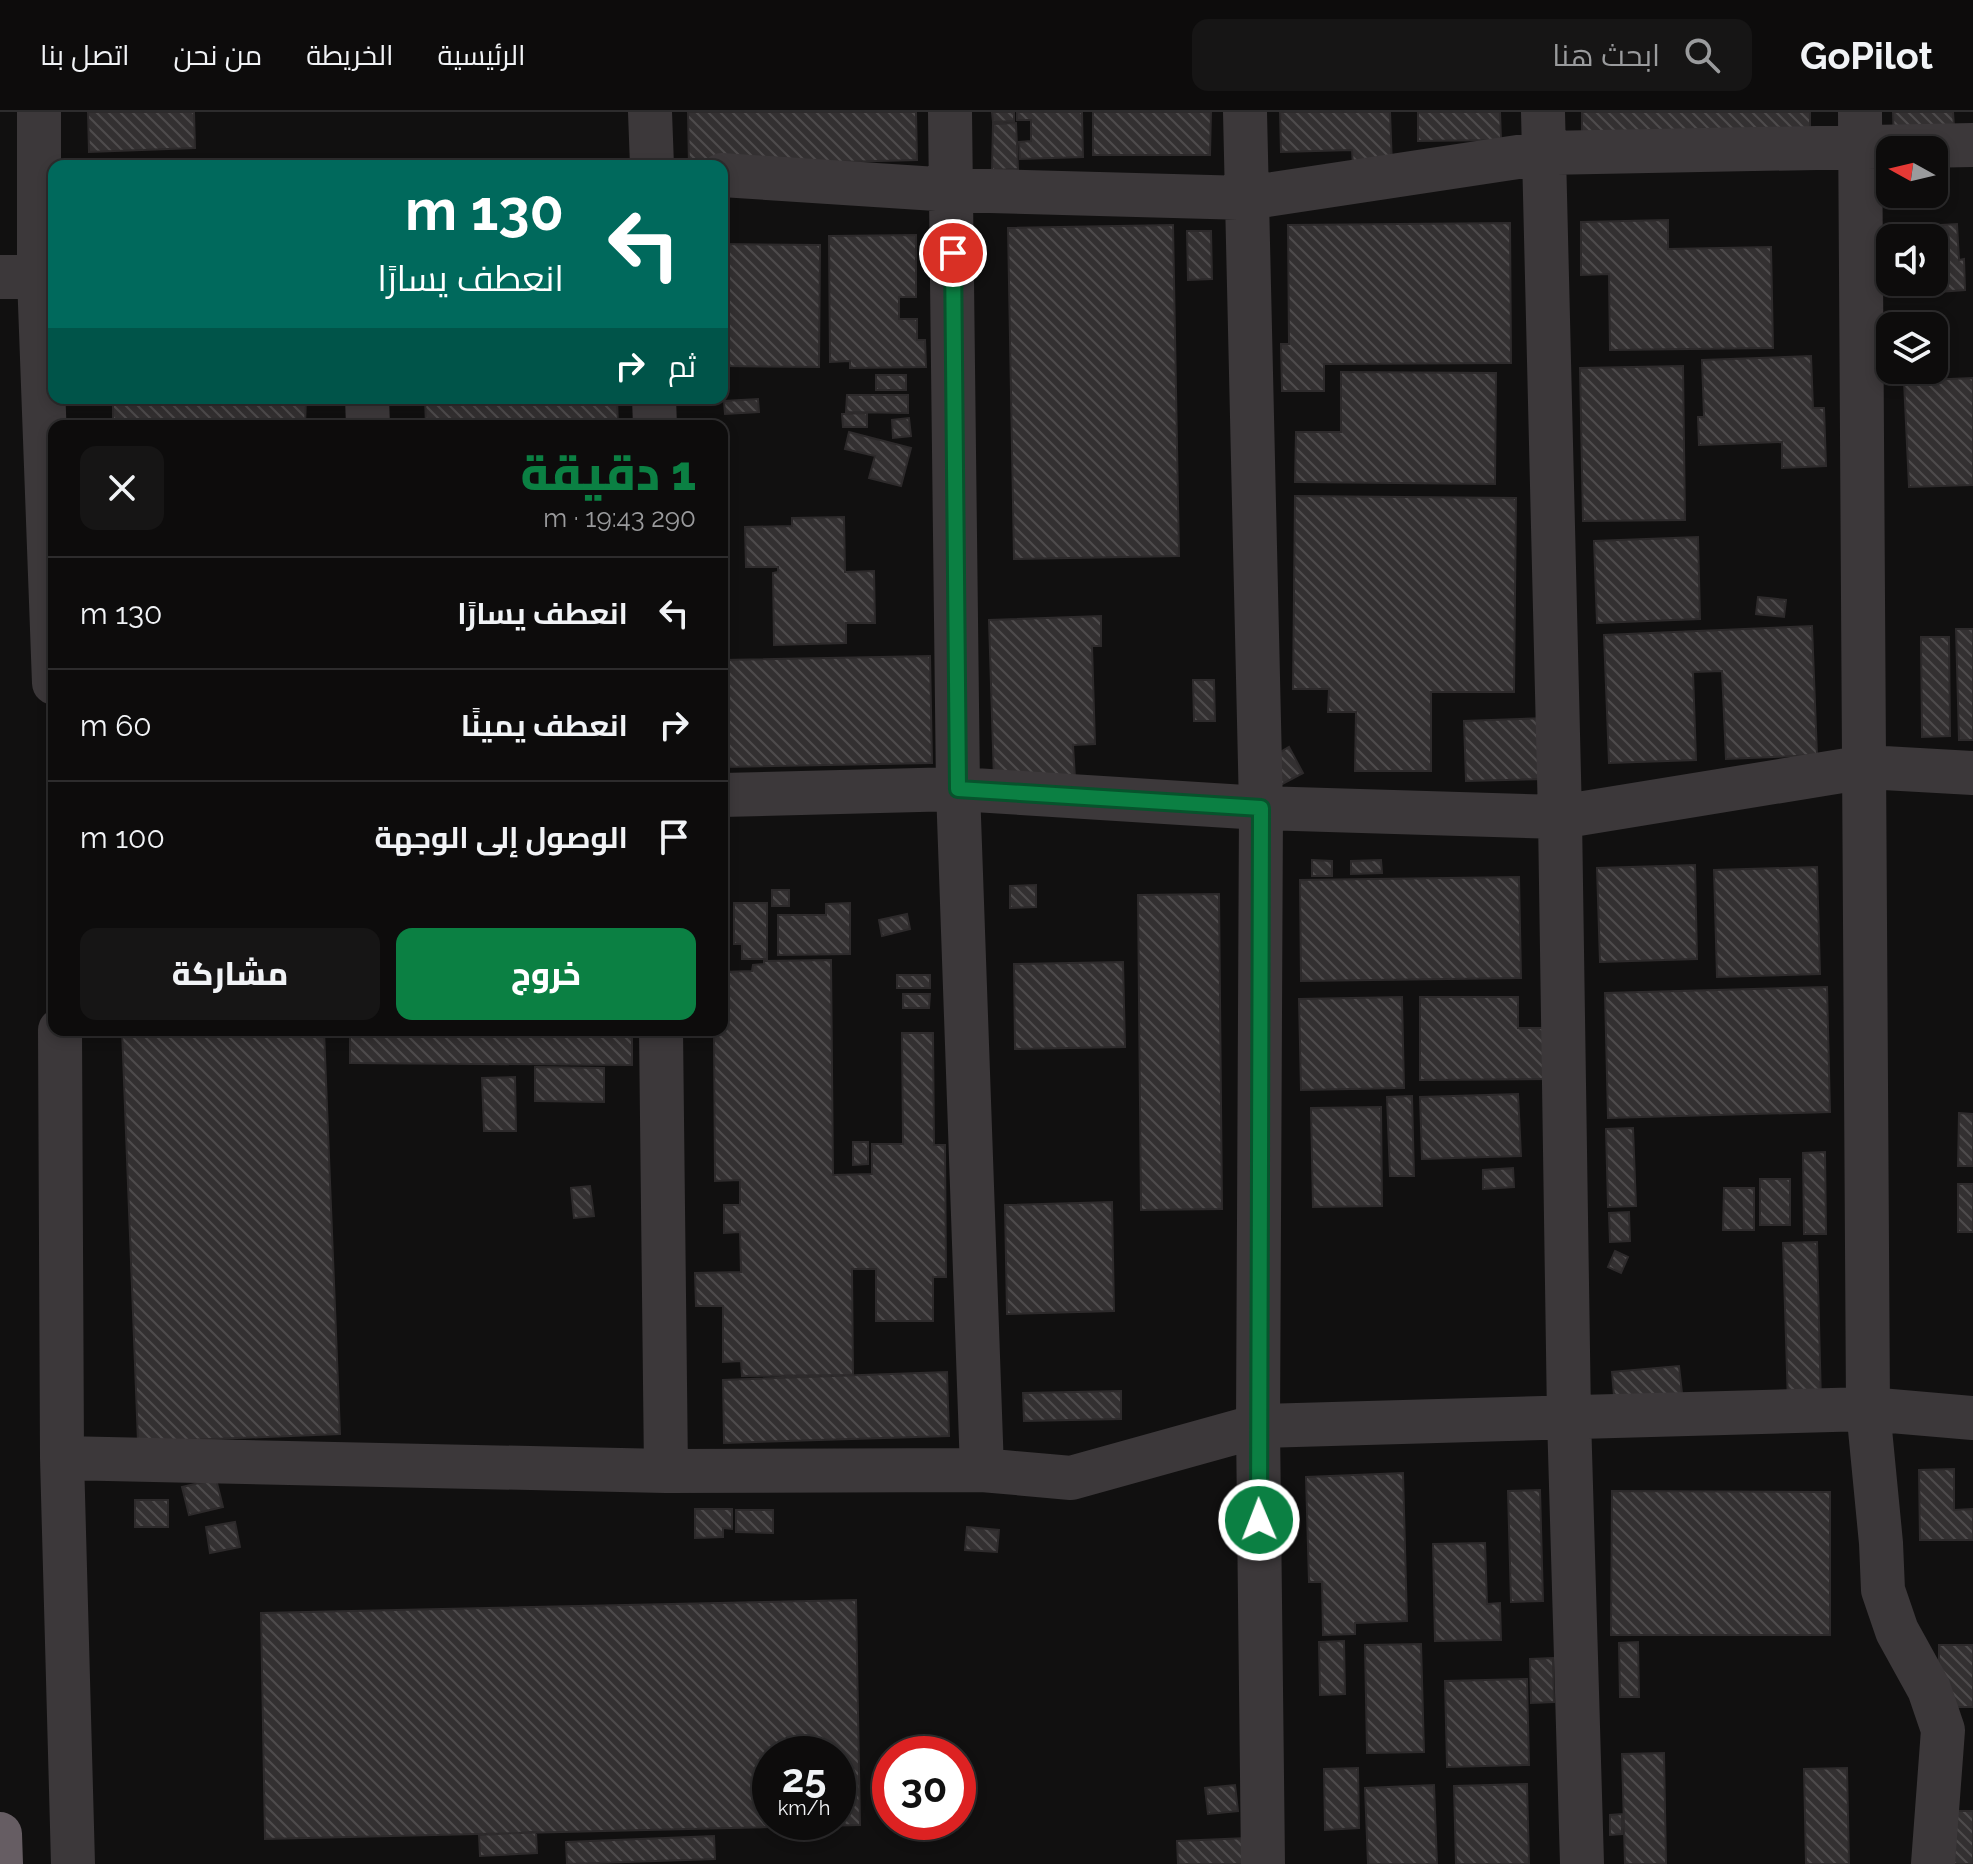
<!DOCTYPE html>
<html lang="ar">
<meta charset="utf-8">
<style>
body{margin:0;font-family:Raleway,Cairo,sans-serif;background:#161515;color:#f1f3f6;direction:rtl;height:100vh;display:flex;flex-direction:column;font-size:30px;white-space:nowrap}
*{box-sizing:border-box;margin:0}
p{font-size:26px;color:#9a9b9d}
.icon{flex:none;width:44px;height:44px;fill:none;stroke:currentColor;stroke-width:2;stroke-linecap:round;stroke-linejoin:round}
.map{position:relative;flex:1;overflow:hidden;direction:ltr}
.sheet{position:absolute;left:48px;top:308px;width:680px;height:616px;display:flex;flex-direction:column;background:#0d0c0c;border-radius:16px;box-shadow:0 4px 12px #0003,0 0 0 2px #2d2c2d;direction:rtl}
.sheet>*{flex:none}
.guide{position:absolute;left:48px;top:48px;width:680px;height:244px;border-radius:16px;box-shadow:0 4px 12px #0003,0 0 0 2px #2d2c2d;direction:rtl;background:#00695c;color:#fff;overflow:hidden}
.needle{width:52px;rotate:278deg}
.controls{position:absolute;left:1876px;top:24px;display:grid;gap:16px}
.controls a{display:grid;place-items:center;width:72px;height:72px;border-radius:16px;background:#0d0c0c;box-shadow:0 4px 12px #0003,0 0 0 2px #2d2c2d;font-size:40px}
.speed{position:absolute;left:752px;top:1624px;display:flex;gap:16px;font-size:40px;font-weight:700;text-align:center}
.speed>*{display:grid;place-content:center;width:104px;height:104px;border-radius:50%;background:#0d0c0c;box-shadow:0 4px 12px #0003,0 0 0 2px #2d2c2d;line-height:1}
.speed small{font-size:20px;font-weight:400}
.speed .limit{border:12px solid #d22;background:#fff;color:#111}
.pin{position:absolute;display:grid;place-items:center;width:68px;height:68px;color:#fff;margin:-34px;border:4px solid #fff;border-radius:50%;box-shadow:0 2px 8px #0007}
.me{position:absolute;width:88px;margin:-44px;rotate:359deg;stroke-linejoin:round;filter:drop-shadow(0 0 6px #0008)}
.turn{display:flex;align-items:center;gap:28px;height:168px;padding:0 32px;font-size:36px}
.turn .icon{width:104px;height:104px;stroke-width:2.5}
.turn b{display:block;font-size:56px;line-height:68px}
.then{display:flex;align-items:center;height:76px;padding:0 32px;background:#0003;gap:16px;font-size:30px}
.round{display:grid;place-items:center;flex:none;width:84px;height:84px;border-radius:16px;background:#161515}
.summary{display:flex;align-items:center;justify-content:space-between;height:136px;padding:0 32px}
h1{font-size:48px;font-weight:800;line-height:60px;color:#0b8043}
.primary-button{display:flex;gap:16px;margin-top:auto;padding:16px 32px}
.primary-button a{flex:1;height:92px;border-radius:16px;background:#0b8043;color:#fff;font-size:32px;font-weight:800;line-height:92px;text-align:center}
.primary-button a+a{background:#161515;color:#f1f3f6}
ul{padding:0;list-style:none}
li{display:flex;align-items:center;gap:24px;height:112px;padding:0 32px;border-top:2px solid #2d2c2d}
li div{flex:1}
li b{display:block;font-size:30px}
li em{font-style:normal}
header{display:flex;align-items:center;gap:48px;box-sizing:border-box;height:112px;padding:0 40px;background:#0d0c0c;border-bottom:2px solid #2d2c2d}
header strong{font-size:38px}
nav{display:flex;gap:44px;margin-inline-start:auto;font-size:28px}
.search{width:560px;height:72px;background:#161515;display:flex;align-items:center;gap:20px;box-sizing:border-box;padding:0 28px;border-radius:16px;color:#9a9b9d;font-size:30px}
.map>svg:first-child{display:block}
.building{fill:url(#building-back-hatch);stroke:#2d2a2b;stroke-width:2;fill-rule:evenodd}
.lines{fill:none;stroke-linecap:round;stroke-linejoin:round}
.minor{stroke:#3c383a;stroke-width:44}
.highway{stroke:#665d63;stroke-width:44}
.route-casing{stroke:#07532c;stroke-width:20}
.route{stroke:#0b8043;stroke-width:14}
</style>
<header>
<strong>GoPilot</strong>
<div class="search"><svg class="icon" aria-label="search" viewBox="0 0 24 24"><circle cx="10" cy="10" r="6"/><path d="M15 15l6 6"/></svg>ابحث هنا</div>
<nav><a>الرئيسية</a><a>الخريطة</a><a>من نحن</a><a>اتصل بنا</a></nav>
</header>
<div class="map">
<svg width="1973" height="1752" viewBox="0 0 1973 1752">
<defs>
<pattern id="building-back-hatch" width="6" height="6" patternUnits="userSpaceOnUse" patternTransform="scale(2)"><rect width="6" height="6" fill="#333031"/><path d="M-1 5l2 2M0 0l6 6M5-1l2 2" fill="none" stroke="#4e4b4c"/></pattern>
</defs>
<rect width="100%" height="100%" fill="#111010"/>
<!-- building -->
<path class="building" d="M88,0H194L195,36L89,40Z
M688,0H916L917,48L689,54Z
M992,0H1014V9L993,10Z
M1017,0H1082L1083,45L1020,47L1019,30L1031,29V8H1017Z
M1093,0H1211L1210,43H1093Z
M1280,0H1390L1392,54L1353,55L1352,38L1281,40Z
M1418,0H1500L1501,28L1418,29Z
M1582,0H1810V26L1582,31Z
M1893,0H1953L1955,30L1894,33Z
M1016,11L1018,57L992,58L993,12Z
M1668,108V137L1771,135L1773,236L1610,238L1609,162L1581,163V110Z
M1510,111L1511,251L1324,252V279H1282L1281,232H1289L1288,113Z
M1957,112L1959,148L1964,147L1965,178L1911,182V170H1934V126H1908L1907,115Z
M1173,113L1179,444L1014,447L1008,116Z
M1187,119H1211L1212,167L1188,168Z
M916,123V185H899V207H917V228H925L926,255L850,256V249L830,250L829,124Z
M722,132L820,133L819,255L722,254Z
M1811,244L1813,296H1824L1826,354L1782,356V330L1699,333L1698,305H1704L1702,248Z
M1683,254L1685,408L1583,409L1580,256Z
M1341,260L1496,261L1495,372L1295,370L1296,320H1341Z
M876,263H906V278H876Z
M1973,266V373L1909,375L1904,269Z
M847,283H908V301L846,300Z
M113,286H306L305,314H113Z
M425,286H617L618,314H426Z
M758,287L759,300L725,302L724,289Z
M867,301V315H843L842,302Z
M909,306L911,324L893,326L892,308Z
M849,320L911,336L901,374L869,366L875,344L845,337Z
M1295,384L1516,386L1514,580H1431V659H1355L1356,600H1328L1329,577H1293Z
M844,405L845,460L874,459L875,511H846V531L774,533L773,461L778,460V455H746L745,415L792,414V406Z
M1698,425L1700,507L1597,511L1594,429Z
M1758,485L1786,488L1784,505L1756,502Z
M1101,504V534H1092L1095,632L1073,633L1075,666L994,669L989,508Z
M1812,514L1817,643L1726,647L1722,559L1693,560L1696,648L1609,651L1604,523Z
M1956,517H1973V628H1959Z
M1921,525H1949L1950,624L1922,625Z
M930,544L932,651L723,655L722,548Z
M1193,568H1214L1215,609H1194Z
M1548,606L1549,667L1466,669L1464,609Z
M1289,635L1303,661L1275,676L1262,651Z
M1312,748L1332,749V764H1312Z
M1381,748L1382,761L1351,762V749Z
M1695,753L1697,847L1600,850L1597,756Z
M1817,755L1820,862L1717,865L1714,758Z
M1519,765L1521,866L1301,869L1300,768Z
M1036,773V795L1010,796V774Z
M772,778H789V794H772Z
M1219,782L1222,1097L1141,1098L1138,783Z
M734,791H767V847H742V832H734Z
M850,791V842L778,843V803H826V792Z
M907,802L910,817L882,824L879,808Z
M831,848L833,1063L872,1062V1032H903L902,921H933L934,1033H945L946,1165H933V1209H876V1157H852L853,1263L742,1264L741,1249L723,1250V1194H696L695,1161L741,1160L740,1120L724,1121V1093H740V1068L715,1069L714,918H722V860L752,859L753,853L764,852V849Z
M1123,850L1125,935L1015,937L1014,852Z
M897,863H930V876H897Z
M1827,875L1830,1000L1608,1006L1605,881Z
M903,882H930L929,896H903Z
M1402,885L1404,976L1301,978L1299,887Z
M1420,885H1518V916H1548L1549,967L1420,968Z
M122,918H324L340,1322L138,1330Z
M350,918H632V953L350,951Z
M535,955L604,956V990L535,989Z
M515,965L516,1019H484L482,966Z
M1518,982L1521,1044L1422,1047L1420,985Z
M1412,984L1414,1064H1390L1387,985Z
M1381,995L1382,1094L1313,1095L1311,996Z
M1959,1001L1973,1002V1054H1958Z
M1633,1016L1636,1094L1608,1095L1606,1017Z
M853,1030H868V1052L853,1053Z
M1825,1040L1826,1122H1804L1803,1041Z
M1513,1056L1514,1075L1483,1077V1058Z
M1760,1067H1790V1113H1760Z
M1958,1072H1973V1120H1958Z
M590,1074L594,1104L574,1106L571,1076Z
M1724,1076H1754V1118H1723Z
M1112,1090L1114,1199L1007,1202L1005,1093Z
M1629,1100L1630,1129L1610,1130L1609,1101Z
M1817,1130L1821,1291L1788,1292L1783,1131Z
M1615,1139L1628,1145L1621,1161L1608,1155Z
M1679,1254L1683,1290L1615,1296L1612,1260Z
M947,1260L949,1324L724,1331L723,1268Z
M1121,1279V1307L1024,1309L1023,1281Z
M1954,1357V1398L1973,1397V1428H1920L1919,1358Z
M1403,1361L1407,1509L1355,1511V1522L1323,1523L1322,1470H1309L1306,1365Z
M216,1367L223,1395L189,1403L182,1375Z
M1540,1378L1543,1489L1511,1490L1508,1379Z
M1612,1379L1830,1380V1523H1611Z
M135,1388H168V1415H135Z
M695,1397H732V1417L723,1416V1425L695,1426Z
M736,1398H773V1421L736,1420Z
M235,1410L240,1435L210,1441L206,1415Z
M967,1415L999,1418L997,1440L965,1438Z
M1485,1431L1487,1492L1500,1491L1501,1528L1435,1529L1433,1432Z
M856,1488L860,1713L265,1727L261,1501ZM770,1642H838V1710H770Z
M1344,1529L1345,1582L1320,1583L1319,1530Z
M1638,1530L1639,1585H1620L1619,1531Z
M1421,1532L1424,1640L1367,1641L1365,1533Z
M1939,1533H1973V1595H1939Z
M1553,1546L1554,1590L1531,1591L1530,1547Z
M1527,1567L1529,1653L1447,1655L1445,1569Z
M1664,1641L1666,1752H1625L1622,1642Z
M1358,1656L1359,1716L1325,1718L1324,1657Z
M1847,1656L1849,1752H1806L1804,1657Z
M1527,1672L1529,1752H1456L1454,1674Z
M1235,1673L1238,1699L1208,1702L1205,1676Z
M1434,1673L1437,1752H1368L1365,1676Z
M1944,1699H1973V1752H1945Z
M1622,1702V1722L1610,1723V1703Z
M536,1720L537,1741L480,1744L479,1723Z
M714,1724L715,1747L567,1752L566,1730Z
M1247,1726V1752H1178L1177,1729Z"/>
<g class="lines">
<!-- minor -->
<path class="minor" d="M39,0V165L54,571
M650,0L652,54
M950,0L958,677L982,1358
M1245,0L1261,696L1258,1314L1263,1752
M1543,0L1560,705L1569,1305L1582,1752
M1860,0L1868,1297L1881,1431L1883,1478L1897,1519L1929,1577L1943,1618L1933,1752
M722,63L952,78L1247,86L1544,41L1973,33
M0,165H39
M367,286L368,314
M654,286L655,314
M722,683L958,677L1261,696L1560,705L1866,655L1973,661
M60,918L62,1346L73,1752
M661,918L666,1359
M62,1346L666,1359L982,1358L1071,1366L1258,1314L1868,1297L1973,1306"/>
<!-- highway -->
<path class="highway" d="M0,1722L1,1752"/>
</g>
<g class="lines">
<!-- route casing -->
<g class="route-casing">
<path id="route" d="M953,141L958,677L1261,696L1259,1408"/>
</g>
<!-- route -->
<use href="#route" class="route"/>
</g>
</svg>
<div class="controls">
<a><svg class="needle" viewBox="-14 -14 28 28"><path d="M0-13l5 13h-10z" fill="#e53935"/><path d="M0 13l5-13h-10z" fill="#9a9b9d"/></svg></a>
<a><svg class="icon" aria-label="sound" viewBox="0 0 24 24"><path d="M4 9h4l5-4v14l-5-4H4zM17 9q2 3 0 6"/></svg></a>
<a><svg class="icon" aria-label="layers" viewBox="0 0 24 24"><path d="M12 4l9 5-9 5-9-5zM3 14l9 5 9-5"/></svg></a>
</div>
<div class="speed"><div>25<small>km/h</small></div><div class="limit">30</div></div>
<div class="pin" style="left:953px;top:141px;background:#d93025"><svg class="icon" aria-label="arrive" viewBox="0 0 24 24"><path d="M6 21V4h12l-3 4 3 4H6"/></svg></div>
<svg class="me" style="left:1259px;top:1408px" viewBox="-20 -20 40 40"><circle r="17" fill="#0b8043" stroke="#fff" stroke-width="3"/><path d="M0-11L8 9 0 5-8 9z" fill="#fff"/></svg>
<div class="guide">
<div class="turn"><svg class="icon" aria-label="left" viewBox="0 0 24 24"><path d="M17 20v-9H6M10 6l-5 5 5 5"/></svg><div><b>130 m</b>انعطف يسارًا</div></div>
<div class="then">ثم<svg class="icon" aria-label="right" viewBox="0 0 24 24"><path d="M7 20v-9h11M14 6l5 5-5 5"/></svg></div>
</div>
<section class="sheet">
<div class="summary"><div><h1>1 دقيقة</h1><p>290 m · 19:43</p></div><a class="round"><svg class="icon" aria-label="close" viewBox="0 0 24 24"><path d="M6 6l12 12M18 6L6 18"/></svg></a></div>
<ul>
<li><svg class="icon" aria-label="left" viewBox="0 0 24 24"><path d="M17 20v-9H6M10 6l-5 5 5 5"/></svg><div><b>انعطف يسارًا</b></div><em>130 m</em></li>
<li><svg class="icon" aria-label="right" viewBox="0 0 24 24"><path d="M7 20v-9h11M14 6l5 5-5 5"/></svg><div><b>انعطف يمينًا</b></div><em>60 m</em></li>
<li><svg class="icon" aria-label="arrive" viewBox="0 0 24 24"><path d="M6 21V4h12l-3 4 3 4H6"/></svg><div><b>الوصول إلى الوجهة</b></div><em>100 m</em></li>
</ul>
<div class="primary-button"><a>خروج</a><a>مشاركة</a></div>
</section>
</div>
